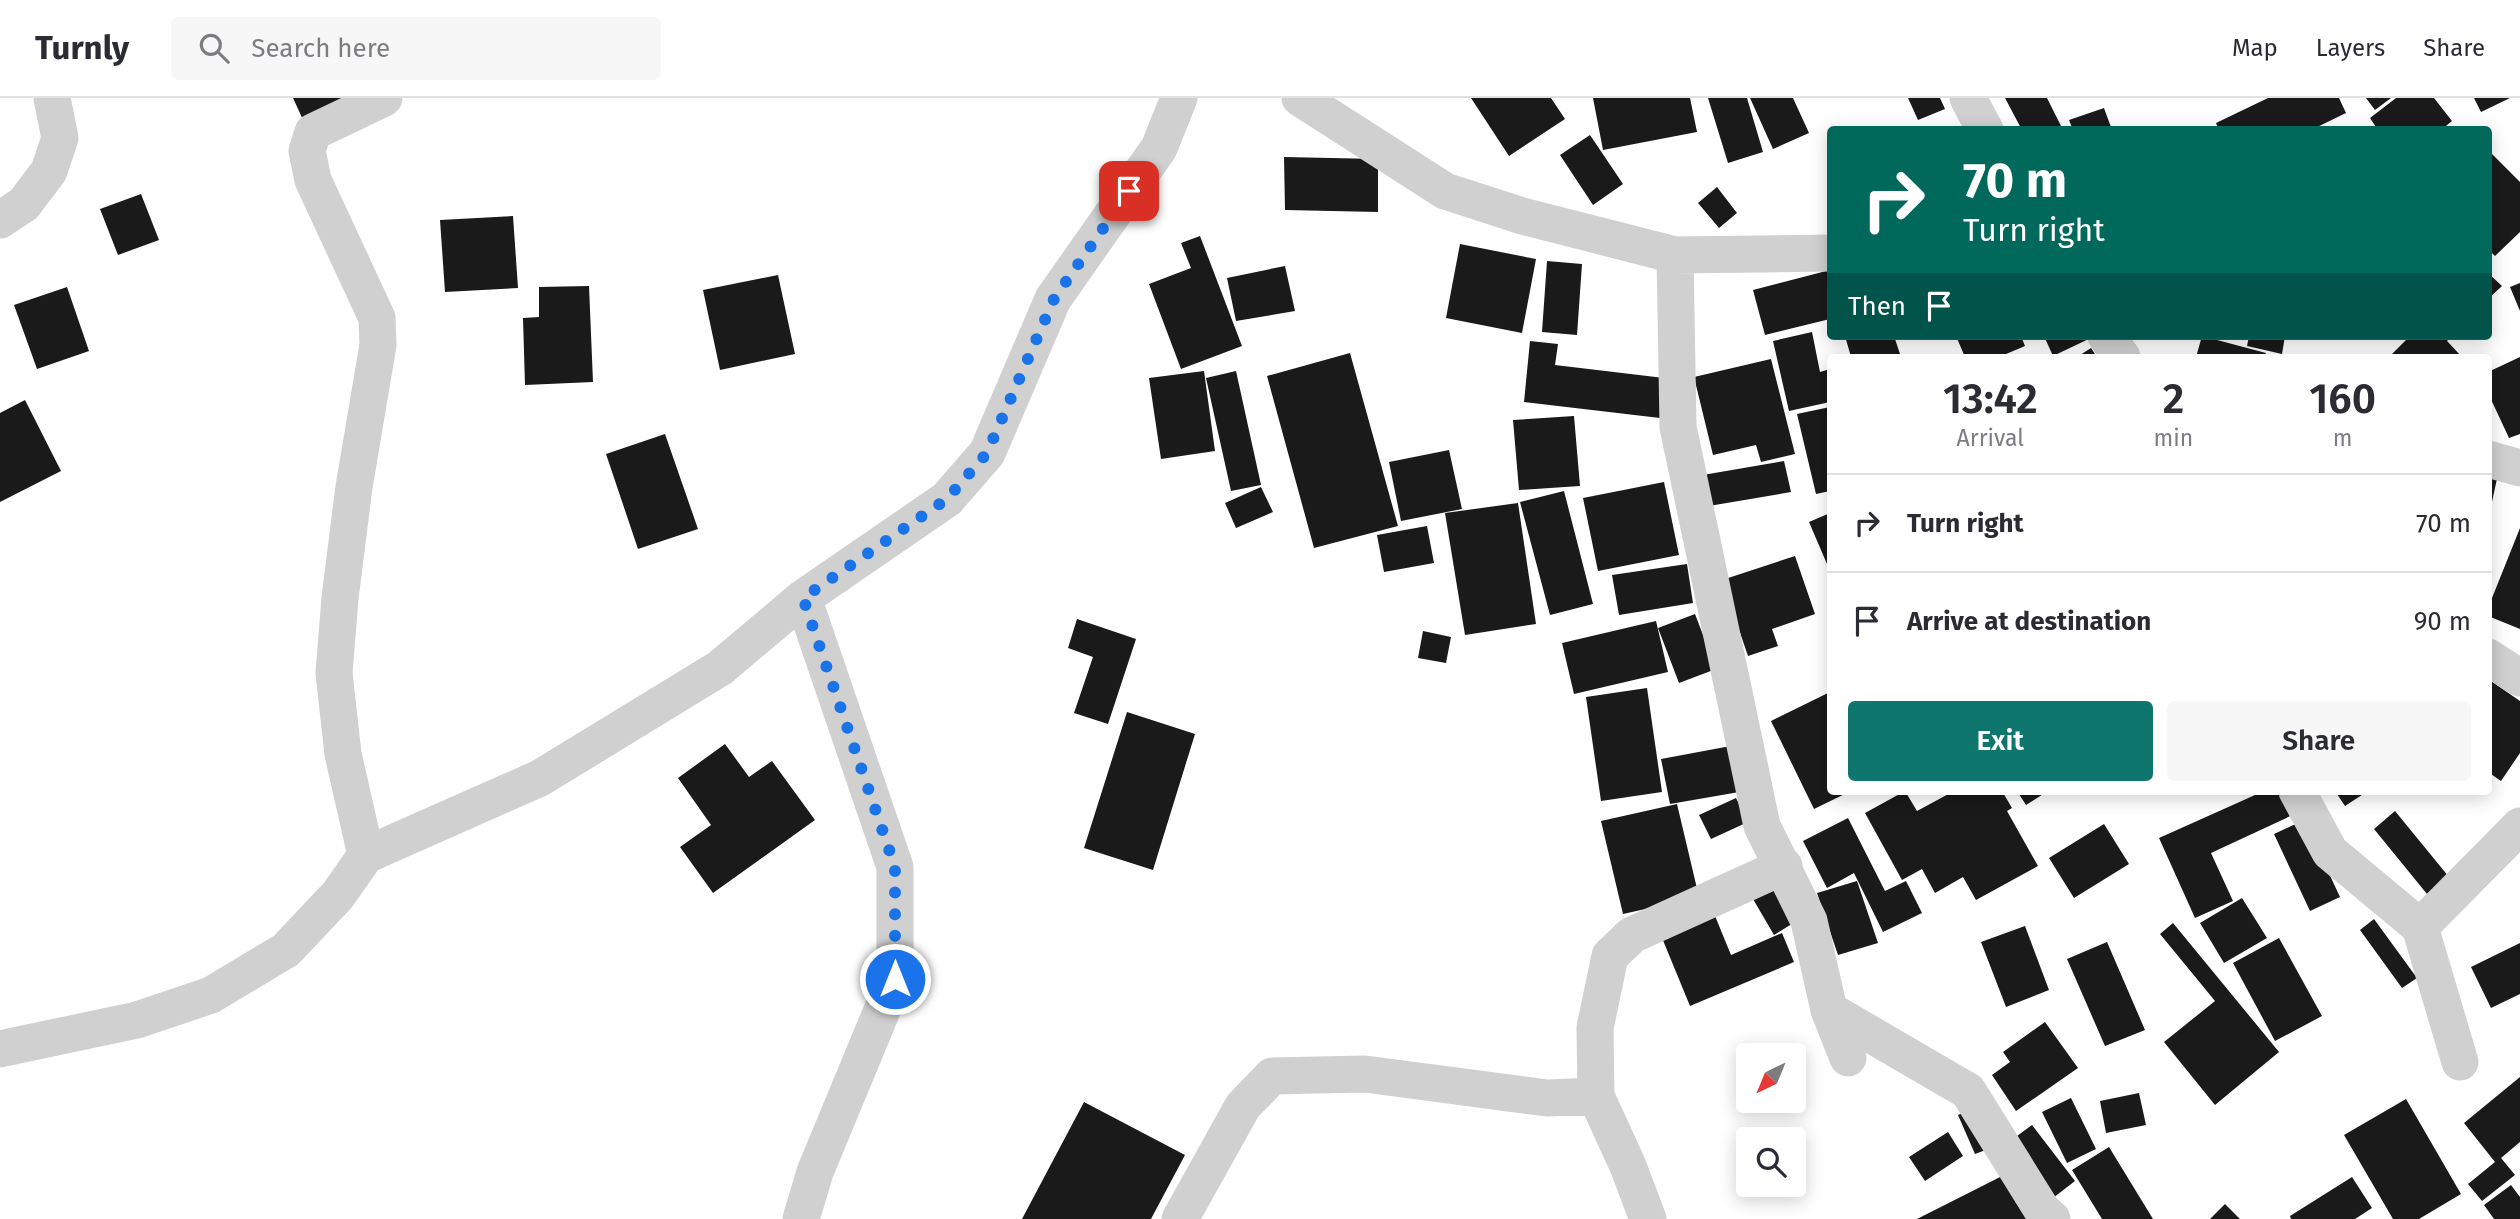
<!DOCTYPE html>
<style>
body{margin:0;font-family:"Fira Sans",sans-serif;background:#f7f7f7;color:#2b2b33;height:100vh;display:flex;flex-direction:column;font-size:26px;white-space:nowrap}
*{box-sizing:border-box;margin:0}
p{font-size:23px;color:#7c7c81}
.icon{flex:none;width:38px;height:38px;fill:none;stroke:currentColor;stroke-width:2;stroke-linecap:round;stroke-linejoin:round}
.map{position:relative;flex:1;overflow:hidden}
.panel{position:absolute;left:1827px;top:256px;width:665px;height:441px;display:flex;flex-direction:column;background:#fff;border-radius:7px;box-shadow:0 4px 18px #0003}
.panel>*{flex:none}
.guide{position:absolute;left:1827px;top:28px;width:665px;height:214px;border-radius:7px;box-shadow:0 4px 18px #0003;background:#00695c;color:#fff;overflow:hidden}
.needle{width:46px;rotate:223deg}
.controls{position:absolute;left:1736px;top:945px;display:grid;gap:14px}
.controls a{display:grid;place-items:center;width:70px;height:70px;border-radius:7px;background:#fff;box-shadow:0 4px 18px #0003;font-size:35px}
.pin{position:absolute;display:grid;place-items:center;width:60px;height:60px;color:#fff;margin:-30px;border-radius:14px;box-shadow:0 4px 10px #0006}
.me{position:absolute;width:77px;margin:-38px;rotate:0deg;stroke-linejoin:round;filter:drop-shadow(0 0 5px #0008)}
.turn{display:flex;align-items:center;gap:24px;height:147px;padding:0 21px;font-size:32px}
.turn .icon{width:91px;height:91px;stroke-width:2.5}
.turn b{display:block;font-size:49px;line-height:60px}
.then{display:flex;align-items:center;height:66px;padding:0 21px;background:#0003;gap:14px;font-size:26px}
.eta{display:flex;justify-content:space-evenly;align-items:center;height:119px;text-align:center}
.eta b{font-size:42px;font-weight:600;line-height:49px}
.primary-button{display:flex;gap:14px;margin-top:auto;padding:14px 21px}
.primary-button a{flex:1;height:80px;border-radius:7px;background:#0f766e;color:#fff;font-size:28px;font-weight:600;line-height:80px;text-align:center}
.primary-button a+a{background:#f7f7f7;color:#2b2b33}
ul{padding:0;list-style:none}
li{display:flex;align-items:center;gap:21px;height:98px;padding:0 21px;border-top:2px solid #e1e1e2}
li div{flex:1}
li b{display:block;font-size:26px}
li em{font-style:normal}
header{display:flex;align-items:center;gap:42px;box-sizing:border-box;height:98px;padding:0 35px;background:#fff;border-bottom:2px solid #e1e1e2}
header strong{font-size:33px}
nav{display:flex;gap:38px;margin-inline-start:auto;font-size:24px}
.search{width:490px;height:63px;background:#f7f7f7;display:flex;align-items:center;gap:18px;box-sizing:border-box;padding:0 24px;border-radius:7px;color:#7c7c81;font-size:26px}
.map>svg:first-child{display:block}
.building{fill:#1a1a1a}
.lines{fill:none;stroke-linecap:round;stroke-linejoin:round}
.minor{stroke:#d0d0d0;stroke-width:37}
.route{stroke:#1a73e8;stroke-width:12;stroke-dasharray:0 21.6}
</style>
<header>
<strong>Turnly</strong>
<div class="search"><svg class="icon" aria-label="search" viewBox="0 0 24 24"><circle cx="10" cy="10" r="6"/><path d="M15 15l6 6"/></svg>Search here</div>
<nav><a>Map</a><a>Layers</a><a>Share</a></nav>
</header>
<div class="map">
<svg width="2520" height="1121" viewBox="0 0 2520 1121">
<rect width="100%" height="100%" fill="#fff"/>
<!-- building -->
<path class="building" d="M293,0H343L304,24Z
M1471,0H1551L1565,21L1509,58Z
M1593,0H1690L1697,34L1603,52Z
M1708,0H1747L1763,54L1728,65Z
M1750,0H1793L1809,35L1773,51Z
M1908,0H1940L1945,11L1918,22Z
M2005,0H2047L2063,32H2022Z
M2268,0H2339L2346,15L2311,32H2219L2216,25Z
M2366,0H2391L2375,12Z
M2396,0H2434L2452,23L2441,32H2378L2370,20Z
M2474,0H2510L2481,14Z
M2104,10L2112,32H2073L2069,22Z
M1590,37L1623,86L1593,107L1560,57Z
M2488,52L2520,84V134L2495,158L2488,151Z
M1284,59L1378,61V114L1285,112Z
M1717,89L1737,115L1719,130L1698,105Z
M141,96L159,142L118,157L100,111Z
M513,118L518,190L445,194L440,122Z
M1200,138L1242,248L1181,271L1149,186L1191,170L1181,145Z
M1460,146L1536,161L1522,235L1446,220Z
M1547,163L1582,166L1577,237L1542,234Z
M1285,168L1295,213L1236,223L1227,180Z
M1830,172V221L1765,237L1753,192Z
M2488,175L2502,188L2488,201Z
M778,177L795,256L720,272L703,192Z
M2520,185V213L2510,189Z
M589,188L593,284L525,287L523,220L539,219V189Z
M67,189L89,253L37,271L14,207Z
M1812,234L1820,274L1830,271V304L1789,313L1773,243Z
M1845,238H1894L1901,259H1851Z
M1956,238H2021L2025,248L1999,259H1965Z
M2044,238H2095L2053,258Z
M2202,238L2266,255L2265,259H2196Z
M2249,238H2285L2282,256L2247,248Z
M2410,238H2452L2447,243L2462,259H2389Z
M1530,243L1558,246L1555,267L1664,280L1660,320L1524,304Z
M2091,250L2097,259H2077Z
M1350,255L1398,428L1314,450L1267,278Z
M2520,259V336L2509,340L2488,295V274Z
M1771,261L1795,356L1761,364L1756,347L1713,357L1694,279Z
M1204,273L1215,353L1161,361L1149,280Z
M1236,273L1261,387L1231,393L1206,280Z
M25,302L61,373L0,404V315Z
M1830,309V393L1816,396L1797,316Z
M1574,318L1580,388L1519,392L1513,322Z
M665,336L698,431L638,451L606,356Z
M1449,352L1462,411L1401,423L1389,364Z
M1784,363L1791,394L1703,409L1697,378Z
M2488,364L2500,367L2490,413H2488Z
M1664,384L1679,457L1598,473L1583,400Z
M1261,389L1273,414L1236,430L1225,405Z
M1564,393L1593,506L1550,517L1520,404Z
M1518,405L1536,526L1465,537L1445,415Z
M1830,415V473L1809,424Z
M1427,428L1434,465L1384,474L1377,437Z
M2520,430V531L2488,518V510Z
M1795,458L1815,516L1772,531L1778,548L1748,558L1722,482Z
M1687,466L1693,505L1619,517L1612,477Z
M1695,516L1716,571L1679,585L1658,530Z
M1077,521L1136,541L1108,626L1074,615L1093,559L1068,550Z
M1656,523L1668,574L1574,596L1562,545Z
M1423,533L1451,539L1446,565L1418,560Z
M2488,581L2520,603V655L2501,683L2488,674Z
M1647,590L1662,694L1601,703L1586,599Z
M1830,594V693H1851L1814,711L1771,623Z
M1127,614L1195,636L1153,772L1084,750Z
M725,646L749,679L772,663L815,722L713,795L680,749L711,727L678,680Z
M1736,647L1745,693L1670,706L1661,661Z
M1905,693L1917,713L1954,693H2002L2012,710L2007,713L2038,768L1976,802L1963,779L1935,795L1922,771L1902,782L1865,715Z
M2017,693H2048L2026,707Z
M2264,693H2289L2299,714L2211,755L2233,803L2195,820L2159,740Z
M2335,693H2368L2345,708Z
M1736,700L1748,724L1711,741L1699,717Z
M1677,706L1699,799L1623,816L1601,723Z
M2395,713L2449,779L2427,796L2374,731Z
M1848,720L1885,793L1906,783L1922,815L1883,834L1854,775L1827,790L1803,743Z
M2304,722L2340,799L2310,813L2274,736Z
M2104,726L2129,766L2074,800L2049,760Z
M1857,783L1878,845L1838,857L1817,795Z
M1779,786L1800,821L1774,837L1753,801Z
M2242,800L2267,840L2224,865L2200,825Z
M1713,813L1731,857L1782,835L1794,864L1690,908L1660,835Z
M2374,821L2417,880L2402,890L2360,832Z
M2173,825L2279,954L2215,1007L2164,944L2215,903L2160,836Z
M2025,828L2049,892L2006,909L1981,844Z
M2279,840L2322,918L2275,943L2233,865Z
M2107,844L2145,932L2105,948L2067,861Z
M2520,845V896L2491,910L2471,869Z
M2045,924L2078,970L2016,1013L1992,977L2010,964L2003,954Z
M2520,979V1044L2501,1060L2515,1077L2482,1103L2468,1086L2495,1064L2464,1025Z
M2139,995L2146,1027L2106,1035L2100,1003Z
M2071,1000L2096,1051L2067,1065L2042,1014Z
M2406,1001L2461,1096L2419,1121H2393L2344,1037Z
M1084,1004L1185,1057L1151,1121H1022Z
M1973,1010L1991,1050L1975,1056L1958,1017Z
M2032,1027L2075,1083L2049,1103L2006,1046Z
M1948,1034L1963,1058L1925,1083L1909,1059Z
M2109,1049L2153,1121H2102L2072,1072Z
M2012,1073L2036,1121H1917Z
M2352,1079L2372,1110L2355,1121H2291L2290,1118Z
M2511,1087L2520,1099V1121H2494L2484,1107Z
M2225,1106L2240,1121H2210Z"/>
<g class="lines">
<!-- minor -->
<path class="minor" d="M1300,0L1445,93L1522,118L1675,157L1830,155
M1968,0L1985,32
M0,122L24,106L49,73L60,40L52,0
M1675,157L1678,329L1762,728L1809,823L1829,912L1848,960
M2106,238L2122,259
M2488,361L2520,370
M2488,559L2520,580
M2297,693L2330,754L2420,829L2460,964
M366,757L343,656L334,575L340,500L354,389L378,247L377,220L313,82L307,53L313,34L384,0
M2420,829L2520,728
M1829,912L1968,993L2042,1112L2052,1121
M0,951L137,922L211,897L286,852L338,797L366,757L540,680L720,570L803,500L947,401L987,355L1053,201L1159,50L1179,0
M801,1121L815,1074L895,881V769L803,500
M1180,1121L1243,1008L1272,978L1365,976L1547,1000L1596,998
M1648,1121L1628,1068L1596,998L1595,930L1610,858L1632,837L1784,768"/>
</g>
<g class="lines">
<!-- route -->
<path class="route" d="M895,881V769L803,500L947,401L987,355L1054,201L1129,93"/>
</g>
</svg>
<div class="controls">
<a><svg class="needle" viewBox="-14 -14 28 28"><path d="M0-13l5 13h-10z" fill="#e53935"/><path d="M0 13l5-13h-10z" fill="#7c7c81"/></svg></a>
<a><svg class="icon" aria-label="search" viewBox="0 0 24 24"><circle cx="10" cy="10" r="6"/><path d="M15 15l6 6"/></svg></a>
</div>
<div class="pin" style="left:1129px;top:93px;background:#d93025"><svg class="icon" aria-label="arrive" viewBox="0 0 24 24"><path d="M6 21V4h12l-3 4 3 4H6"/></svg></div>
<svg class="me" style="left:895px;top:881px" viewBox="-20 -20 40 40"><circle r="17" fill="#1a73e8" stroke="#fff" stroke-width="3"/><path d="M0-11L8 9 0 5-8 9z" fill="#fff"/></svg>
<div class="guide">
<div class="turn"><svg class="icon" aria-label="right" viewBox="0 0 24 24"><path d="M7 20v-9h11M14 6l5 5-5 5"/></svg><div><b>70 m</b>Turn right</div></div>
<div class="then">Then<svg class="icon" aria-label="arrive" viewBox="0 0 24 24"><path d="M6 21V4h12l-3 4 3 4H6"/></svg></div>
</div>
<section class="panel">
<div class="eta">
<div><b>13:42</b><p>Arrival</p></div>
<div><b>2</b><p>min</p></div>
<div><b>160</b><p>m</p></div>
</div>
<ul>
<li><svg class="icon" aria-label="right" viewBox="0 0 24 24"><path d="M7 20v-9h11M14 6l5 5-5 5"/></svg><div><b>Turn right</b></div><em>70 m</em></li>
<li><svg class="icon" aria-label="arrive" viewBox="0 0 24 24"><path d="M6 21V4h12l-3 4 3 4H6"/></svg><div><b>Arrive at destination</b></div><em>90 m</em></li>
</ul>
<div class="primary-button"><a>Exit</a><a>Share</a></div>
</section>
</div>
